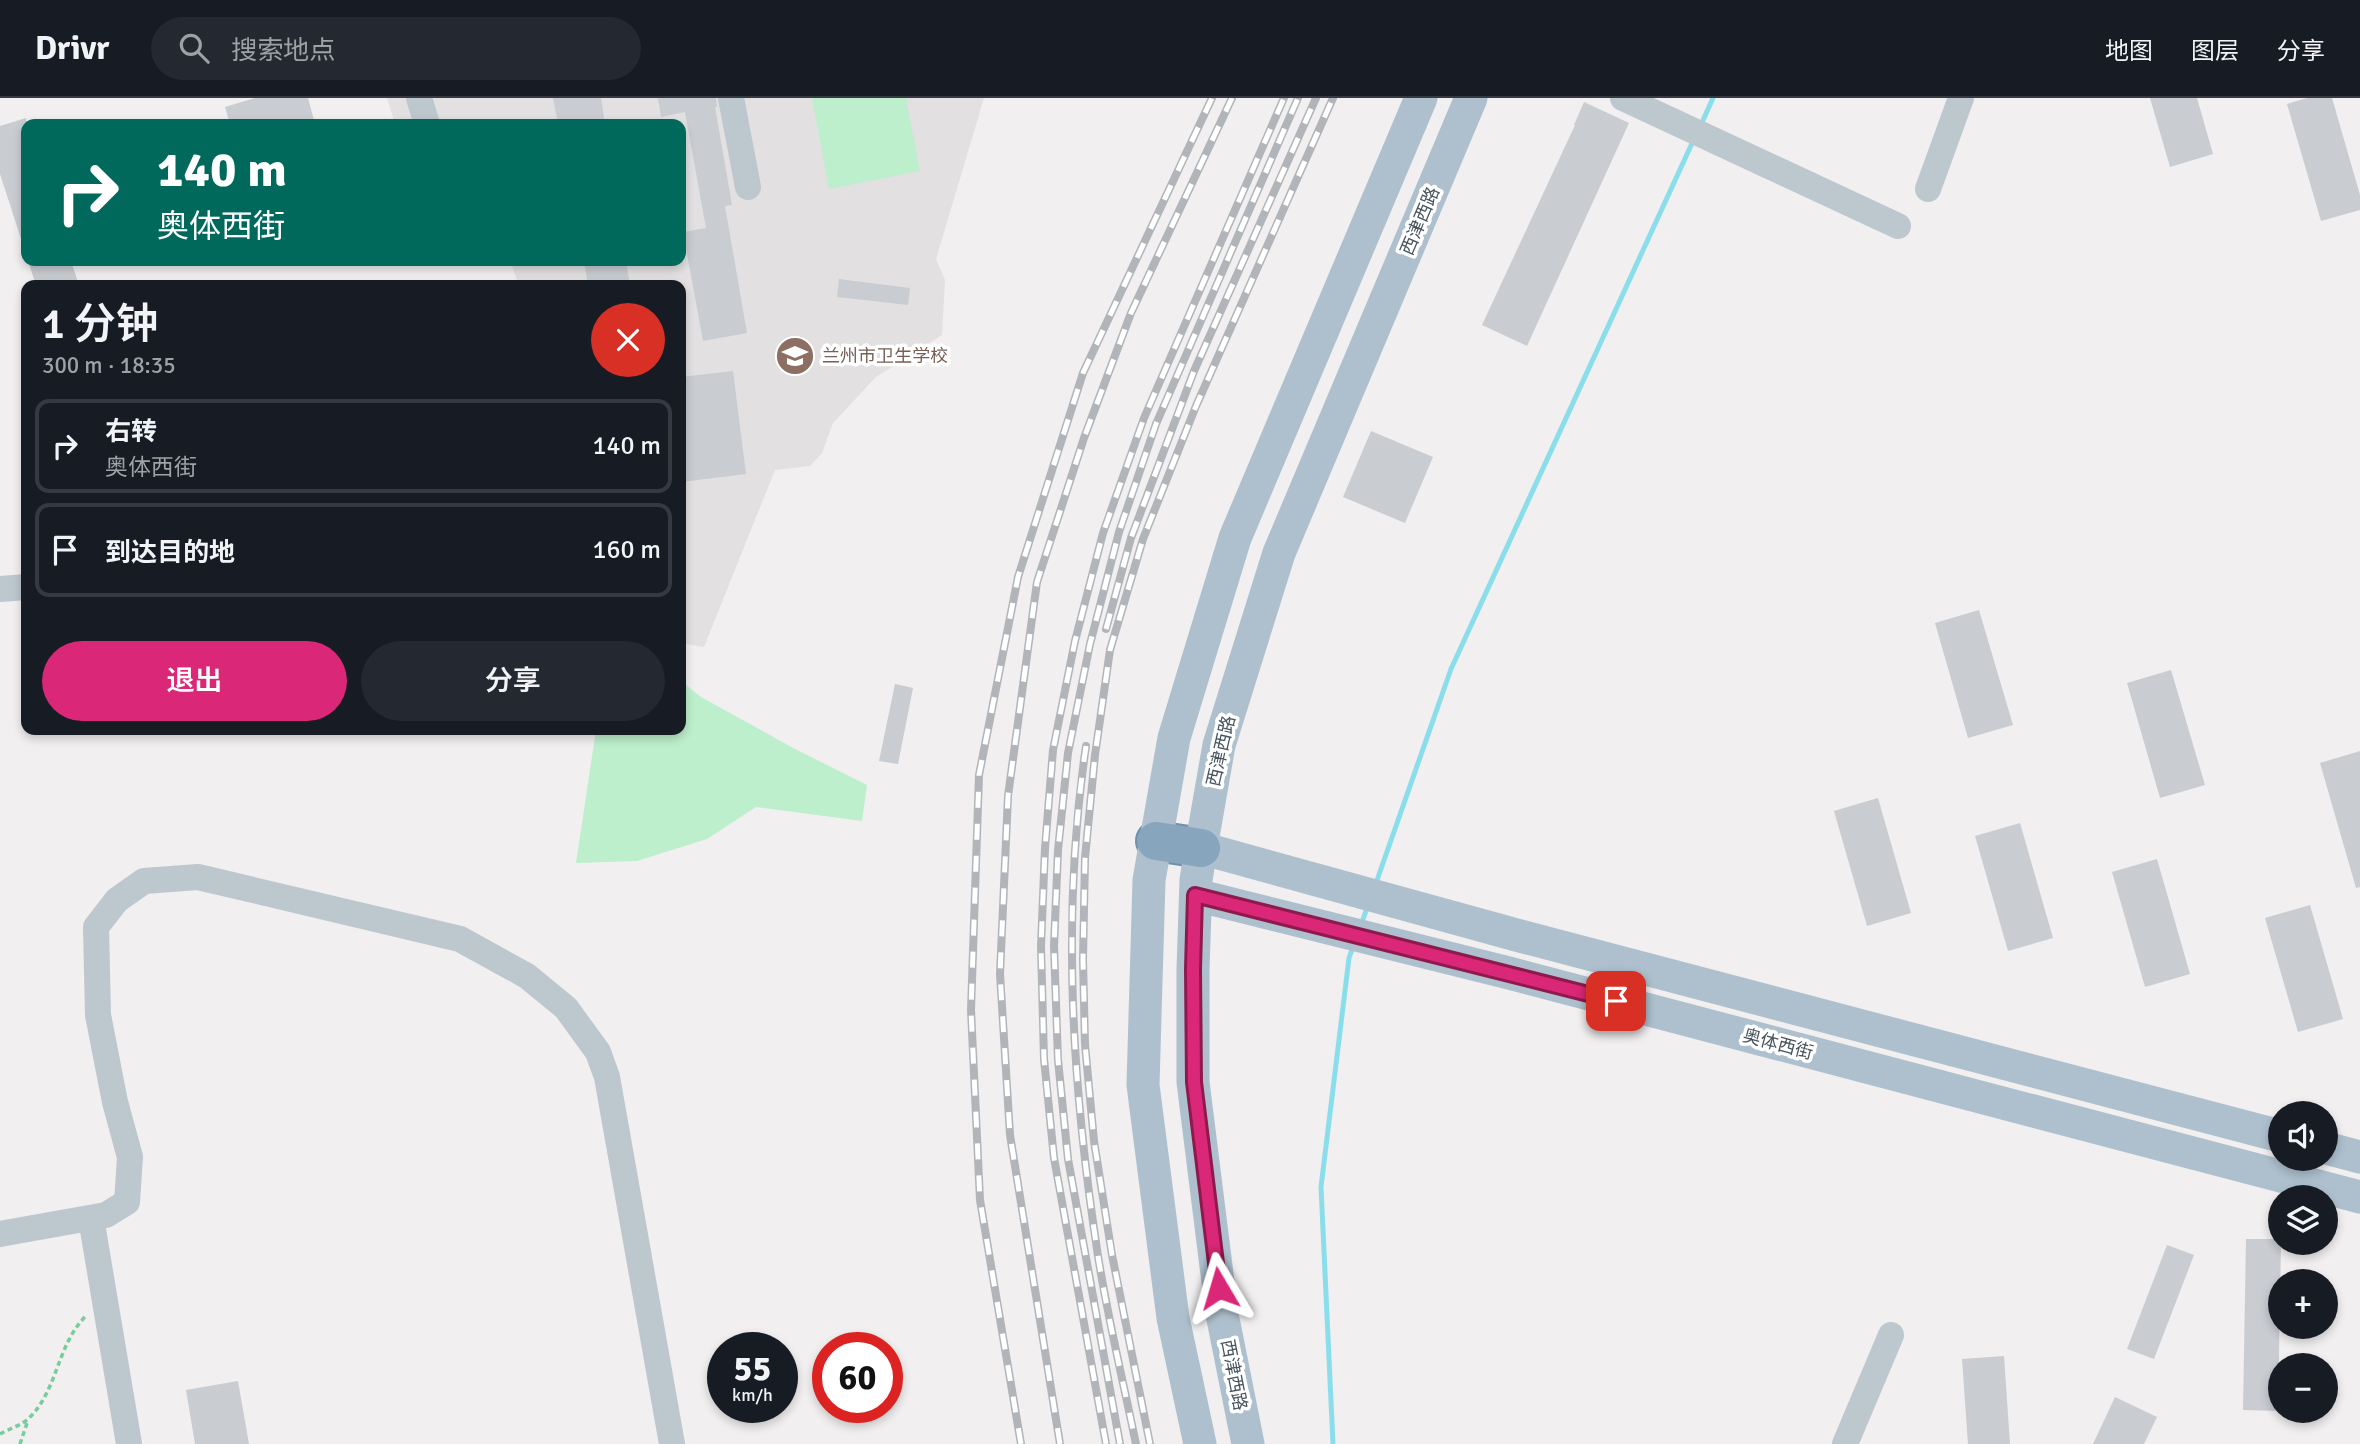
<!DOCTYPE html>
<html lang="zh">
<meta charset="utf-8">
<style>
body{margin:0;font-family:Signika,"Noto Sans SC",sans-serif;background:#242831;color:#f1f3f6;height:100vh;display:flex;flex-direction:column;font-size:26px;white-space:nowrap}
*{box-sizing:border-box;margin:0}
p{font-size:23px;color:#9ea1a6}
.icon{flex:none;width:38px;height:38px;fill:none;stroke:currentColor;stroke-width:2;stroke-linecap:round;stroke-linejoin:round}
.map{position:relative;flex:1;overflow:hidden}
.side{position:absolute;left:21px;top:182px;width:665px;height:455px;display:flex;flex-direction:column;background:#171b24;border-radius:14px;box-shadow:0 4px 10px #0003}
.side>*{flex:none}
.guide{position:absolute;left:21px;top:21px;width:665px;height:147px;border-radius:14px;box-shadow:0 4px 10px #0003;background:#00695c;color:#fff;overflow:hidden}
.fabs{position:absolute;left:2268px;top:1003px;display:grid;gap:14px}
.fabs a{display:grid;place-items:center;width:70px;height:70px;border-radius:50%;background:#171b24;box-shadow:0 4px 10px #0003;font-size:35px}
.speed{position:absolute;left:707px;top:1234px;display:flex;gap:14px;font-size:35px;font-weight:700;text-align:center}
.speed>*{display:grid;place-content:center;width:91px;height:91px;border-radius:50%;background:#171b24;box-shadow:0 4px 10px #0003;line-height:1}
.speed small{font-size:18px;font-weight:400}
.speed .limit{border:10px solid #d22;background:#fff;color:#111}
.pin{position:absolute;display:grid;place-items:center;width:60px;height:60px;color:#fff;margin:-30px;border-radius:14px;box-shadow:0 4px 10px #0006}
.me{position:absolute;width:77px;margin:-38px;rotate:353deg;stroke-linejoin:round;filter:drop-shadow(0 0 5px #0008)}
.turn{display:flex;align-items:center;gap:24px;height:147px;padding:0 21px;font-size:32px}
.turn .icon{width:91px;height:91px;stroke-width:2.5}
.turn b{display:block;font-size:49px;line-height:60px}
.round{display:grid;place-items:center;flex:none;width:74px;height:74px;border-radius:37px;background:#242831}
.overview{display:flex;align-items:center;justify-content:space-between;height:119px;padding:0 21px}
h1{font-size:42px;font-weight:600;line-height:52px}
.action{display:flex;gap:14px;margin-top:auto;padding:14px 21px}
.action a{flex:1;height:80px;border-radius:42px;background:#db2777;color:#fff;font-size:28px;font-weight:600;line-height:80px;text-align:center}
.action a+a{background:#242831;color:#f1f3f6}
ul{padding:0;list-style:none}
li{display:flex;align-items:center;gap:21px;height:94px;margin:0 14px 10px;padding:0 7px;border:4px solid #363941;border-radius:14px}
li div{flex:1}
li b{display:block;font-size:26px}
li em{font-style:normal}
header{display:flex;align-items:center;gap:42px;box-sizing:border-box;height:98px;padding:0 35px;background:#171b24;border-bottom:2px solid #363941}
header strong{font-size:33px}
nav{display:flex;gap:38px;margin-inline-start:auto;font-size:24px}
.search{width:490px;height:63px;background:#242831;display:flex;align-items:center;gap:18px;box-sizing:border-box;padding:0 24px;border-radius:38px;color:#9ea1a6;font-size:26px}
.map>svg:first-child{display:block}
.education{fill:#e2e0e1}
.green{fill:#bdefcd}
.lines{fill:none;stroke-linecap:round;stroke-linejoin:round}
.stream{stroke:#8adeec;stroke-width:5}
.building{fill:#c9ccd1}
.highway-casing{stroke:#7290a9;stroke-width:42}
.path{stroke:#75cd9c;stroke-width:3.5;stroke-dasharray:5 3.5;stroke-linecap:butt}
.minor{stroke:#bdc7ce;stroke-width:26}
.major{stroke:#aec0ce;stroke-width:33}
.highway{stroke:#87a5bd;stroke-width:38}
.rail-casing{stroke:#b1b5b9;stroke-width:8}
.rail{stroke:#fff;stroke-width:5;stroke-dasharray:16;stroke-linecap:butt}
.route-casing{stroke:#8e194d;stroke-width:18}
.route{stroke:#db2777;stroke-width:12}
.labels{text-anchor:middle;stroke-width:7;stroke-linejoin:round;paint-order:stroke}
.street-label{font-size:18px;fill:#47545c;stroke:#fff}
.education-label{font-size:18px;fill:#785e54;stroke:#fff;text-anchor:start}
</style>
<header>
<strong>Drivr</strong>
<div class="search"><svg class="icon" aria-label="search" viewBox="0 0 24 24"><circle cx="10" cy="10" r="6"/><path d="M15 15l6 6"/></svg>搜索地点</div>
<nav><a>地图</a><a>图层</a><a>分享</a></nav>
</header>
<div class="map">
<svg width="2360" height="1346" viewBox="0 0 2360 1346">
<rect width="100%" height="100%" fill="#f1efef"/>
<!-- education -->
<path class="education" d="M387,0H984L936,161L945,182L942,237L876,279L833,325L822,355L810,368L775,372L704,549L681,545V187H519L510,163H681V26H395Z"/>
<!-- green -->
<path class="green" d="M812,0H906L920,73L829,91Z
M681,583L701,599L795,651L867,687L862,723L756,709L707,741L637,763L576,765L596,632H681Z"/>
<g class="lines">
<!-- stream -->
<path class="stream" d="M1700,29L1713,0
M1375,788L1451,571L1694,41
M1361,827L1368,807
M1333,1346L1321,1089L1349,860L1354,846"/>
</g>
<!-- building -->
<path class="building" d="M255,0H308L315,26H230L225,9Z
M553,0H601L605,26H558Z
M658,0H716L717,9H715L732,107L725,108L747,235L703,243L683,134L706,130L685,14L661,19Z
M2150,0H2197L2213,56L2170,69Z
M2307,0H2332L2360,97V112L2321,123L2287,6Z
M1584,4L1629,25L1527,248L1482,227L1575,27H1574Z
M26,20V147H23L0,76V28Z
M28,163H71L79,187H36Z
M584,163H626L630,187H588Z
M839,181L910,190L908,207L837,199Z
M733,273L746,376L681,384V279Z
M1371,333L1433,359L1405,425L1343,399Z
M1979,512L2013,627L1968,640L1935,525Z
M2171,572L2205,687L2160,700L2127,585Z
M895,586L913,590L898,666L879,663Z
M2360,653V789L2356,790L2320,665Z
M1878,700L1911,815L1867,828L1834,713Z
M2020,725L2053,840L2008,853L1975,738Z
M2157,761L2190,876L2145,889L2112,774Z
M2310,807L2343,921L2298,934L2265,820Z
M2246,1141H2280L2281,1144L2278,1313L2243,1312Z
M2167,1147L2194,1157L2154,1261L2127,1251Z
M2004,1258L2010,1346H1968L1962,1261Z
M238,1283L249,1346H195L186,1292Z
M2115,1299L2157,1319L2144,1346H2093Z"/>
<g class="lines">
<!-- highway casing -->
<g class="highway-casing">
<path id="highway" d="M1156,743L1201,750"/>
</g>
<!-- path -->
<path class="path" d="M0,1336C9,1331 22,1327 29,1320C58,1292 57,1246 86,1218
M20,1346L28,1322"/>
<!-- minor -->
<path class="minor" d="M419,0L427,26
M731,0L748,89
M1623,0L1898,128
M1928,91L1961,0
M0,491L26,489
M91,1120L129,1346
M0,1136L106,1117L127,1104L130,1059L115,1004L98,917L96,829L117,802L144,783L198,779L460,841L527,878L566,910L598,954L607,979L672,1346
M1845,1346L1891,1237"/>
<!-- major -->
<path class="major" d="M1201,750L1520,838L2280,1038
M1196,797L1509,875L2360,1099
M2326,1050L2360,1059
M1200,1346L1173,1220L1143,987L1149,782L1174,640L1235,440L1421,0
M1248,1346L1222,1216L1193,984V871L1196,782L1201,750L1219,647L1279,455L1471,0"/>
<!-- highway -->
<use href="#highway" class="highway"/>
<!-- rail casing -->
<g class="rail-casing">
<path id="rail" d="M1106,531L1131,440L1194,273L1316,0
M1086,648C1061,818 1072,989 1098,1158C1108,1221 1123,1283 1136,1346
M1021,1346L980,1102L971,912L979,677L1018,479L1083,275L1212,0
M1060,1346L1010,1037L1000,876L1008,698L1037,484L1084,340L1131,215L1232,0
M1106,1346L1054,1060L1044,961L1041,848L1045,750L1053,652L1075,543L1103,435L1144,320L1284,0
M1120,1346L1068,1061L1058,962L1054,848L1058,752L1068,655L1090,546L1119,434L1156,326L1298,0
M1150,1346L1112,1157L1094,1043L1085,946L1083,862L1085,760L1095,657L1110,552L1143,441L1196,308L1333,0"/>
</g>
<!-- rail -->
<use href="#rail" class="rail"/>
</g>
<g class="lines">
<!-- route casing -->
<g class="route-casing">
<path id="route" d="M1219,1190L1194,984L1193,871L1195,797L1616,903"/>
</g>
<!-- route -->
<use href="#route" class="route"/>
</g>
<!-- icons -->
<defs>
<g id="university-disc" transform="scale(2.0125)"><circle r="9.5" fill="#8d6e63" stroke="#fff"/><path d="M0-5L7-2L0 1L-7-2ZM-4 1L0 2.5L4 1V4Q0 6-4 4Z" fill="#fff"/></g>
</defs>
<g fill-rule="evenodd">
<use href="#university-disc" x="795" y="258"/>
</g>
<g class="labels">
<!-- street labels -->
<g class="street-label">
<text transform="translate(1420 123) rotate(-67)" y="6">西津西路</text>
<text transform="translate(1221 653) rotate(-77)" y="6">西津西路</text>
<text transform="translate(1778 946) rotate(15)" y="6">奥体西街</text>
<text transform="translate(1234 1277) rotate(79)" y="6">西津西路</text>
</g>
<!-- education labels -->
<g class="education-label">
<text x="822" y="264">兰州市卫生学校</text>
</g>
</g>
</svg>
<div class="fabs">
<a><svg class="icon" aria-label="sound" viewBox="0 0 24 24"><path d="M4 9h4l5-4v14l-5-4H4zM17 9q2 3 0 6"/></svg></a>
<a><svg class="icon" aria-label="layers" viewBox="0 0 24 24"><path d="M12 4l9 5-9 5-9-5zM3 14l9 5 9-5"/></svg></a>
<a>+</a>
<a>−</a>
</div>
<div class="speed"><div>55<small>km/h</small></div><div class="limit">60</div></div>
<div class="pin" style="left:1616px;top:903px;background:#d93025"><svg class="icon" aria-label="arrive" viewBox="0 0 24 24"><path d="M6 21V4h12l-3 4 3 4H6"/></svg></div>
<svg class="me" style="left:1219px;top:1190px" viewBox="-20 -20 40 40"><path d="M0-17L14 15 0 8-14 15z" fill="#db2777" stroke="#fff" stroke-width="4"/></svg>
<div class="guide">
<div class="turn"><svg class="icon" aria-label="right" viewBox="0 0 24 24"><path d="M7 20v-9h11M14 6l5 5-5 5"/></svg><div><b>140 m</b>奥体西街</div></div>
</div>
<section class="side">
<div class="overview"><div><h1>1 分钟</h1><p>300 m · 18:35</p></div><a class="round" style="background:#d93025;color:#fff"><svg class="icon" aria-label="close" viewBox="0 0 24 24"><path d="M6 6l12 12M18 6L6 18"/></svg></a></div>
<ul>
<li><svg class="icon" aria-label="right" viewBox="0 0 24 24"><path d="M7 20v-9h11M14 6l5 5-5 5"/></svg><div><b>右转</b><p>奥体西街</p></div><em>140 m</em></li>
<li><svg class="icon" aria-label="arrive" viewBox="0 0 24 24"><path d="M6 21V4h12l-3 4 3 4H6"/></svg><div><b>到达目的地</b></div><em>160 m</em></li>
</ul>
<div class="action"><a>退出</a><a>分享</a></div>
</section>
</div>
